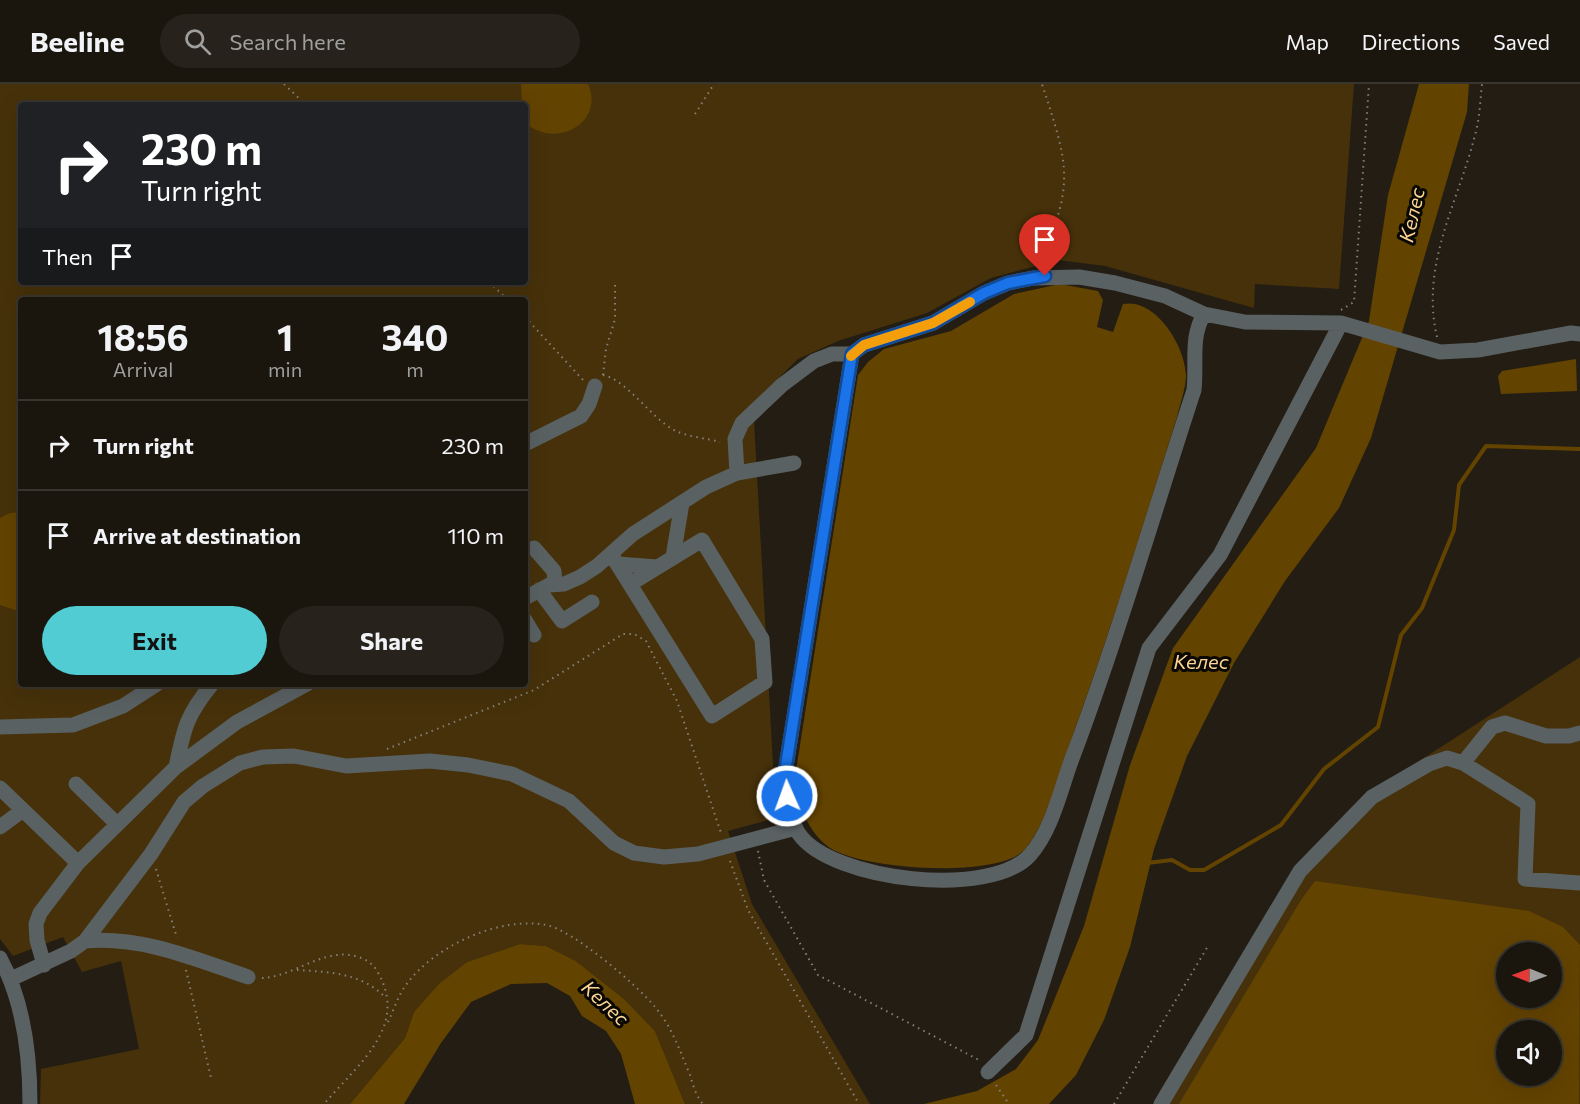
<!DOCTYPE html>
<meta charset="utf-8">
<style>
body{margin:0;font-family:Commissioner,sans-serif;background:#27231c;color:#f1f3f6;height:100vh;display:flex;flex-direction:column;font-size:22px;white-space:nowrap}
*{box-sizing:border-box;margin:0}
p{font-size:20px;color:#9f9f9e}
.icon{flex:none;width:33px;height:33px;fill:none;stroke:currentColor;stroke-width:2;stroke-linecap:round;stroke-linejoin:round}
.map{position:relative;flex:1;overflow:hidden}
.panel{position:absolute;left:18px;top:213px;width:510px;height:390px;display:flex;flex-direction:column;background:#1a160e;border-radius:6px;box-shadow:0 6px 24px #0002,0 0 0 2px #38352e}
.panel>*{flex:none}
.guide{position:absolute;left:18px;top:18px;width:510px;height:183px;border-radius:6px;box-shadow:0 6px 24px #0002,0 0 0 2px #38352e;background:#202124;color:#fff;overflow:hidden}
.needle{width:39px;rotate:271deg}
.buttons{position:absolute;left:1496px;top:858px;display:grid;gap:12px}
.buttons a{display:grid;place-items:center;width:66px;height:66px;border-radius:50%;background:#1a160e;box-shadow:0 6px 24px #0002,0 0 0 2px #38352e;font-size:30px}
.pin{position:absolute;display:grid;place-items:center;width:51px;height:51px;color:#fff;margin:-62px -26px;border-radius:50% 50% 50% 0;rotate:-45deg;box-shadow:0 0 6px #0007}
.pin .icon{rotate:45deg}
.me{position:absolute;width:66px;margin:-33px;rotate:358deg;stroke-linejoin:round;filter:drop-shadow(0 0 4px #0008)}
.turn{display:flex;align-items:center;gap:21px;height:126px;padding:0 24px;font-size:27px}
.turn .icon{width:78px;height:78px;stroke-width:2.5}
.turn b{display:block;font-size:42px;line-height:51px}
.then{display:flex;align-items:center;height:57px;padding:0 24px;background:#0003;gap:12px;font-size:22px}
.eta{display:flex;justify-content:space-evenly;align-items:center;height:102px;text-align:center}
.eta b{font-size:36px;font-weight:700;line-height:42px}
.button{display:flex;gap:12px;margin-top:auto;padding:12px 24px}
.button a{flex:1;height:69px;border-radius:36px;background:#51ccd3;color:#111;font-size:24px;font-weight:700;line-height:69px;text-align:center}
.button a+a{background:#27231c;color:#f1f3f6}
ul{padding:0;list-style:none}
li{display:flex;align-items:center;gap:18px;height:90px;padding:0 24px;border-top:2px solid #38352e}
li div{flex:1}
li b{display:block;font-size:22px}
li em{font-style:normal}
header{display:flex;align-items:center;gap:36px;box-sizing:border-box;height:84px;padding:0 30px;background:#1a160e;border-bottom:2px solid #38352e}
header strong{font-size:28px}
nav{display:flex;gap:33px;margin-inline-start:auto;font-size:21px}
.search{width:420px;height:54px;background:#27231c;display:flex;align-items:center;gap:15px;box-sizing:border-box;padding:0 21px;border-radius:33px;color:#9f9f9e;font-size:22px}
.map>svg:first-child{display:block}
.green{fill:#46310a;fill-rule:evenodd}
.water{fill:#634300;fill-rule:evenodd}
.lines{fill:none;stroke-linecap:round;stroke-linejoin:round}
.stream{stroke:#634300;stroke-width:4}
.path{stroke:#868178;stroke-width:2;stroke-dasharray:1.5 4.5;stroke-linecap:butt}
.minor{stroke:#5a6162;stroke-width:15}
.route-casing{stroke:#114b97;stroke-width:15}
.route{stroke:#1a73e8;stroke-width:10}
.slow{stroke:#f59e0b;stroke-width:10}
.labels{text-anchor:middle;stroke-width:6;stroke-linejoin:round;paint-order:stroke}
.water-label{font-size:20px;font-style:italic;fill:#fcd494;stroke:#0a0804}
</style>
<header>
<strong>Beeline</strong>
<div class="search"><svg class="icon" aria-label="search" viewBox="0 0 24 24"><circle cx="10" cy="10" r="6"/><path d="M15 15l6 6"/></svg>Search here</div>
<nav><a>Map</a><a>Directions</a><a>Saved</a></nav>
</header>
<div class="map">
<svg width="1580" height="1020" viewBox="0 0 1580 1020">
<rect width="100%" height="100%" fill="#231d13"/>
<!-- green -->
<path class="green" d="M0,0H1354L1339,205L1255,200L1254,224L1105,182L1058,176L991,194L927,229L838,257L798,275L753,319L776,734L728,747L752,820L870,1020H685L655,947L624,915L576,877L546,862L520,860L467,878L414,928L405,954L350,1020H40L41,985L139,965L121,877L82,888L63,853L13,872L0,855ZM21,21H525V198H21ZM21,216H525V600H21Z
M1580,573V1020H1153L1294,785L1365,712ZM1506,868H1551V914H1506ZM1506,946H1551V992H1506Z"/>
<!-- water -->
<path class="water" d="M521,0H588C605,38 558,64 528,41L525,21H522Z
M1419,0H1469L1467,28L1371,354L1339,424L1285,497L1234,579L1187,672L1154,765L1130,863L1104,936L1076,991L1049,1020H924L977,1007L1016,985L1038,956L1084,842L1130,681L1173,564L1316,364L1369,237L1388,111Z
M1060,200L1098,207L1103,216L1097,243L1113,248L1123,220C1156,214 1185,262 1186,291C1186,304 1180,320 1177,333C1143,441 1110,549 1071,656C1058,691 1049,734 1026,764C1002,796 854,786 826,761C805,743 798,718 795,693L858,291L868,278L884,265L951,247L1014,210Z
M1576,275L1577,307L1501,310L1498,292L1502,287Z
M21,428V528L0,521V434L10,429Z
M1315,797L1529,827L1563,843L1580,861L1579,1020H1179L1301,816ZM1551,868V914H1506V868ZM1551,946V992H1506V946Z
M520,860L546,862L576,877L624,915L655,947L685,1020H635L621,970L606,947L582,932L570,912L547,899L511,900L471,918L441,959L404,1020H350L405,954L414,928L439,900L467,878Z"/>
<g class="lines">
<!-- stream -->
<path class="stream" d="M1147,779L1172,776L1190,786H1204L1281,741L1324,685L1378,643L1401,551L1422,524L1454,446L1459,401L1486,362L1580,365"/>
<!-- path -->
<path class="path" d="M284,0L306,21
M695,30L714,0
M1039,181C1075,99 1069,83 1042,0
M489,198L508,216
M1341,226L1354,218L1369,0
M525,233L583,296
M1437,253C1420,181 1458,119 1475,51C1480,34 1480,17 1482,0
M603,291C627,296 650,333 674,346C687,353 706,354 720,358
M603,291L606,265L615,235V198
M387,665L534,606L623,550H634L646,557L677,617L721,749
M758,767L764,796L818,891L979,976
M730,777L748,826L859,1020
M156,785L177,854
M186,886L211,994
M297,886C330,888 362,889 386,914
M262,894C288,893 311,874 337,871C351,869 370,874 377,887C410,942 358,980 324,1020
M388,938C394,926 398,911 406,901C434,862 500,832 546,841C573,846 637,901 655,923C672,943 680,967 690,991C693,1001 696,1012 703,1020
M996,1001L1009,1020
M1114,1020L1208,862"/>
<!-- minor -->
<path class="minor" d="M852,270L785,689C787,709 787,732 799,750C832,797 991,815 1030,771C1053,745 1061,703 1073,672C1118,552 1154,428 1194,306C1197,279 1190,254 1204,230
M525,360L581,332L589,320L595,302
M737,389L735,355L742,339L782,301L814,277L832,270H852L864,261L933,239L984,209L1008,199L1033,194L1079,193L1115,199L1165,212L1204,230L1245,238L1341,239L1440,268L1478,266L1571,249L1580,250
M534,464L554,487L555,500
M611,470L712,632L765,598L762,555L702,456L630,500
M673,473L682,419
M618,480L657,483
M539,506L562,537L592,518
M525,514L549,501L564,500L580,493L597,482L633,450L706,403L737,389L794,379
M525,536L534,551
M0,643L73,641L123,622L157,600
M1463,679L1492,643L1505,639L1546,652H1569L1580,649
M176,683C184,644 186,632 212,600
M76,700L117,740
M0,704L78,779
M0,743L23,726
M85,857C142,852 195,875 248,893
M0,874C24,918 30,971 30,1020
M44,881L37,856L36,840L40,829L78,779L176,683L237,638L307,600
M11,895L71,867L85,857L151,770L184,718L203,702L240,679L263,673L294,672L346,682L430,677L468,681L512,690L569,717L614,759L634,769L664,773L698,770L796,744
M988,988L1026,951L1149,564L1220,471L1341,239
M1161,1020L1300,787L1372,713L1429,680L1447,674L1463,679L1528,720L1525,795L1580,799"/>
</g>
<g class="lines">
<!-- route casing -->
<g class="route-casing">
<path id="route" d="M787,712L785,688L852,270L864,261L933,239L984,209L1008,199L1045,192"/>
</g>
<!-- route -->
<use href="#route" class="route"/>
<!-- slow -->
<path class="slow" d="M851,272L864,261L933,239L970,218"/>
</g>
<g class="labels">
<!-- water labels -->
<g class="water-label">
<text transform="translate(1412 131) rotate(-77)" y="7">Келес</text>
<text x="1201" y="585">Келес</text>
<text transform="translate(605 919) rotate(43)" y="7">Келес</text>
</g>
</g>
</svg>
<div class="buttons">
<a><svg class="needle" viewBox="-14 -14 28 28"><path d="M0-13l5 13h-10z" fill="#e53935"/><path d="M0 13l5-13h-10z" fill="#9f9f9e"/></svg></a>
<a><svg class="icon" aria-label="sound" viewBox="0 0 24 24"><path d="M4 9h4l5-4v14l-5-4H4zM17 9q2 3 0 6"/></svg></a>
</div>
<div class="pin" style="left:1045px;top:192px;background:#d93025"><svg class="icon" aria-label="arrive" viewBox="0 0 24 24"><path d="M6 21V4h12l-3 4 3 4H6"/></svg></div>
<svg class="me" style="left:787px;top:712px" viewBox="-20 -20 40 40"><circle r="17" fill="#1a73e8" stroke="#fff" stroke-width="3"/><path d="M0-11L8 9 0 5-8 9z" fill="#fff"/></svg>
<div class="guide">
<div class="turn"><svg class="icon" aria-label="right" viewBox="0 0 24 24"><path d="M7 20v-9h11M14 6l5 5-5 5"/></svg><div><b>230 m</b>Turn right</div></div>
<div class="then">Then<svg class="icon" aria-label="arrive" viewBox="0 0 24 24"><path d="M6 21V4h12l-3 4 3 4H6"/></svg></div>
</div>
<section class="panel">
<div class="eta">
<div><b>18:56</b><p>Arrival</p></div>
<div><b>1</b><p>min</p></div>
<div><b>340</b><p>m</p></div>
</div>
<ul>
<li><svg class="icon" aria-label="right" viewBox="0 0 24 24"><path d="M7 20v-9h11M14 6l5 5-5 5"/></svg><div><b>Turn right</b></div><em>230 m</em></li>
<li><svg class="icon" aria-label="arrive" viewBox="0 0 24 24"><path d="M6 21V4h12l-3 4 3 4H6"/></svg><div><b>Arrive at destination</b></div><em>110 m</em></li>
</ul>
<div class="button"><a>Exit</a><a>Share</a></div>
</section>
</div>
